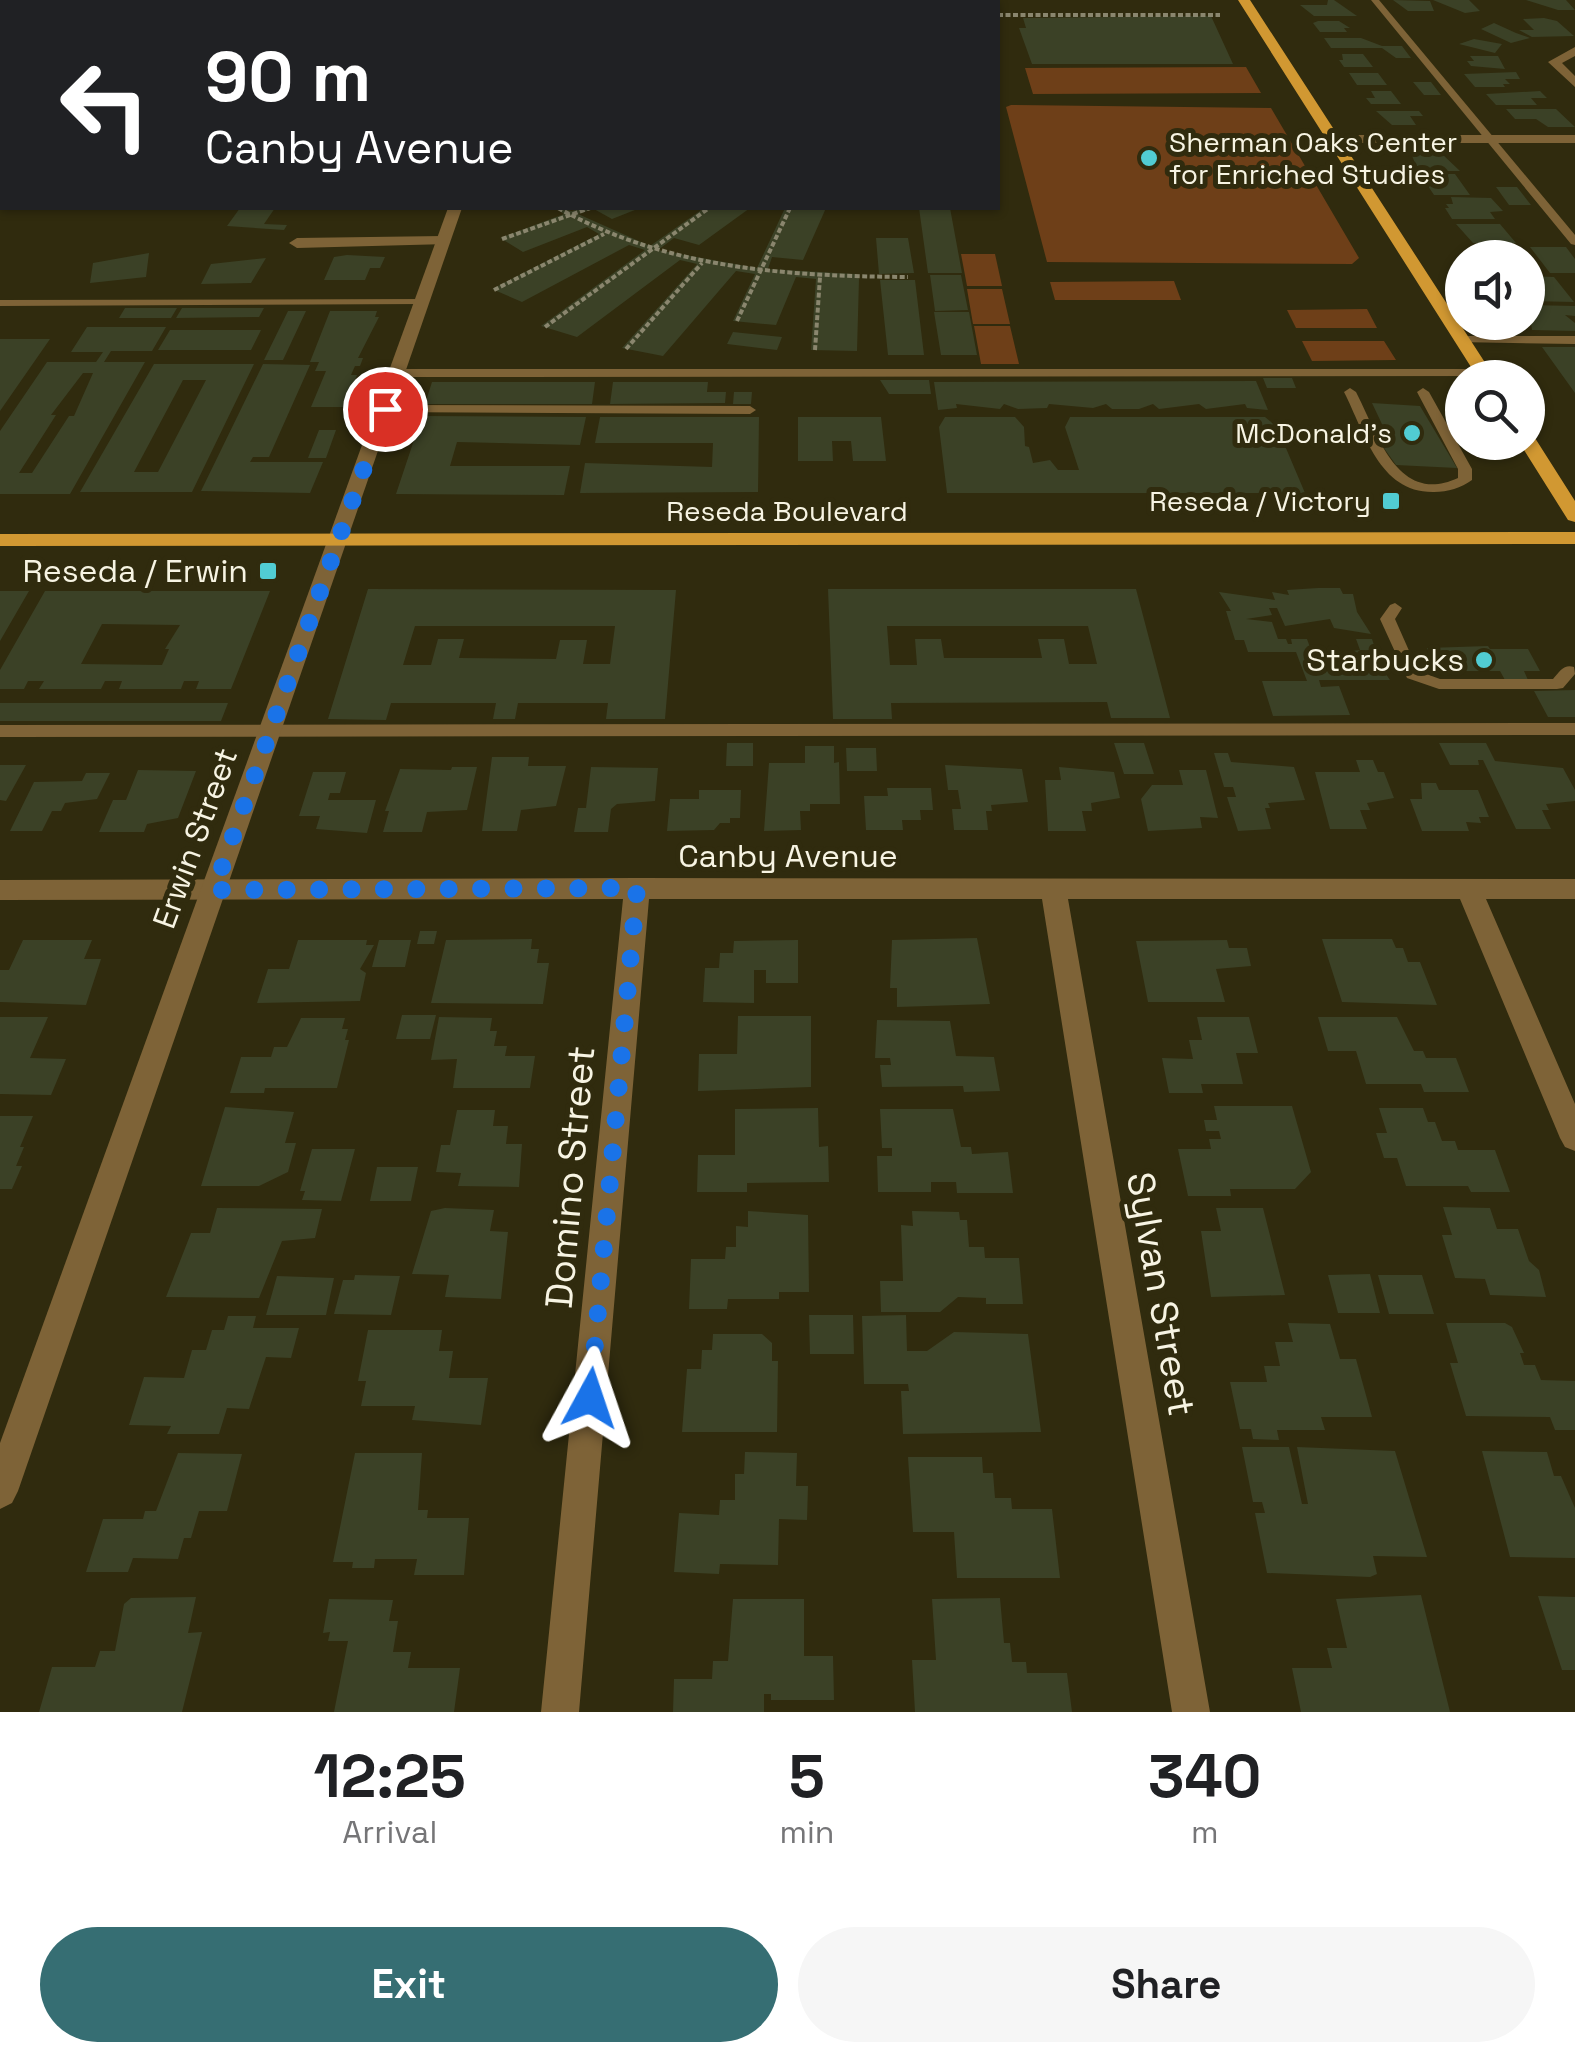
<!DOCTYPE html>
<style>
body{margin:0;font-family:"Space Grotesk",sans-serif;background:#f6f6f6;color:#202124;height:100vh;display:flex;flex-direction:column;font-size:38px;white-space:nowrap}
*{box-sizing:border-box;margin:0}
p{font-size:32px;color:#757577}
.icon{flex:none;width:55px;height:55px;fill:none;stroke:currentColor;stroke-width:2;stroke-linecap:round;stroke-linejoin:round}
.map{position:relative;height:1712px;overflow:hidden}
.side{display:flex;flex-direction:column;background:#fff;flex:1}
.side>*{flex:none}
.banner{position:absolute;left:0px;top:0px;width:1000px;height:210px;box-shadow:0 2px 8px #0004;background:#202124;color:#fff;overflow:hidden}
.controls{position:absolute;left:1445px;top:240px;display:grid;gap:20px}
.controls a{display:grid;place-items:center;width:100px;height:100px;border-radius:50%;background:#fff;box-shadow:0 2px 8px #0004;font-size:50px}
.pin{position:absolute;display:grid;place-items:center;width:85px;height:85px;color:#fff;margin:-42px;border:5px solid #fff;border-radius:50%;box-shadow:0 2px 10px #0007}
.me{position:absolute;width:110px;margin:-55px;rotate:5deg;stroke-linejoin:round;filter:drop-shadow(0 0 8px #0008)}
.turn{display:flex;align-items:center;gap:35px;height:210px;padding:0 40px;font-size:45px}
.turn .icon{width:130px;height:130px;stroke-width:2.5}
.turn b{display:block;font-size:70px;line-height:85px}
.eta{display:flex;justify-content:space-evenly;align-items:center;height:170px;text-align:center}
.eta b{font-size:60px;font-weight:700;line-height:70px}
.action{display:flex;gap:20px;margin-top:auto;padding:20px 40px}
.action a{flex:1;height:115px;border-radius:60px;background:#366e73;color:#fff;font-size:40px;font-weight:700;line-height:115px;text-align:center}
.action a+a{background:#f6f6f6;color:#202124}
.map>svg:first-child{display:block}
.green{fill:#6e3f18}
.building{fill:#3b4126;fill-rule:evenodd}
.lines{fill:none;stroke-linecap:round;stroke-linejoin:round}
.path{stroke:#8a866e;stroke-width:4;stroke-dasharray:5 2.5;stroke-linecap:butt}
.service{fill:#7e6337;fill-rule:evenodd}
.minor{fill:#7e6337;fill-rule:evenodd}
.tertiary{fill:#7e6337;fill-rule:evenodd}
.primary{fill:#d19832;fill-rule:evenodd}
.route{stroke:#1a73e8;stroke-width:18;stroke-dasharray:0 32.4}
.poi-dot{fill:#51ccd3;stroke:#302b0e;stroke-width:4}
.labels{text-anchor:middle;stroke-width:10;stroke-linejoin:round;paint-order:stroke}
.far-poi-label{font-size:28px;fill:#f7f4e3;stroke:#302b0e;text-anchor:end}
.far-street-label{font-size:28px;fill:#f7f4e3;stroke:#302b0e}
.poi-label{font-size:32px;fill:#f7f4e3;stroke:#302b0e;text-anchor:end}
.street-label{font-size:32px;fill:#f7f4e3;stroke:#302b0e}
.near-street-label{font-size:38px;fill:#f7f4e3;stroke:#302b0e}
</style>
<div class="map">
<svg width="1575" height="1712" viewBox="0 0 1575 1712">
<rect width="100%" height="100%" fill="#302b0e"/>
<!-- green -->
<path class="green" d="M1246,67L1261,93L1033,94L1025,68Z
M1011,105L1271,108L1359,258L1352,264L1047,262L1006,107Z
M961,254H995L1002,286H967Z
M1174,281L1181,300H1055L1050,282Z
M967,289H1002L1010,324H973Z
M1367,309L1377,328H1296L1287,310Z
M974,326H1010L1019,364H981Z
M1302,341H1384L1396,360L1312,361Z"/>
<!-- building -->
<path class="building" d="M1328,0H1334L1357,16H1314L1300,5H1327Z
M1393,0L1430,1L1434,11H1408Z
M1433,0H1469L1480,11L1465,13Z
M1526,0H1566L1575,10H1558Z
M1211,16L1233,64H1032L1019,28H1026L1023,18Z
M1544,18L1557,21L1574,36L1532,37L1519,30H1534L1523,19Z
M1318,21H1339L1350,28H1344L1347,32H1320L1313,23Z
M1494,23L1516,33L1530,38L1511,43L1481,29Z
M1324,38H1361L1382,46H1402L1411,58H1396L1382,48H1331Z
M1474,39L1502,44L1495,53L1459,44Z
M1342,54H1363L1373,67H1344L1339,60H1343Z
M1470,56H1498L1505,69L1471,66L1467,61H1474Z
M1516,72L1520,79H1505L1510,84H1503L1505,87H1475L1464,74Z
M1349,73H1378L1387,85H1357Z
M1413,82H1431L1441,95H1424Z
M1371,91H1391L1401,104H1371L1366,98H1375Z
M1540,91L1547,98H1531L1537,105H1496L1486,94Z
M1506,109H1556L1575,127H1548L1536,119H1515Z
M1376,111H1419L1423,116H1410L1416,125H1392Z
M1411,153H1441L1460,171H1418Z
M1420,174H1455L1470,195H1434Z
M1496,187H1517L1531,205H1509Z
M1451,197L1491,198L1503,211L1490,212L1495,219H1452L1445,208H1449L1446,204H1453Z
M240,208H275L264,224L287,225L284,230L227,226Z
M555,208L572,211L582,208H640L612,219L594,209L578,214L650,246L704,208H750L699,245L674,238L658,250L757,268L785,208H826L803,260L772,257L768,269L855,274L859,279L857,351L811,350L816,279L796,277L776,325L733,321L755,274L736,271L663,356L622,348L697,264L680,260L577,337L541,326L645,250L629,245L522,302L492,289L599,234L587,227L523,252L500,238L564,214Z
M919,208H950L962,273H928Z
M1456,224H1500L1516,243H1473Z
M876,238H908L914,273L879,274Z
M1530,247H1566L1575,259V273H1550Z
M1475,248H1511L1518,258H1482Z
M149,253L146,277L90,283L93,263Z
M334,257L347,255L385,257L380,268H370L365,280H324Z
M266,258L251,283L201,284L211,264Z
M930,275H961L968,310L935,311Z
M1528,276L1554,277L1574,302L1528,301Z
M880,280H915L924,355H888Z
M1528,305L1575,306V316L1565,315L1575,323V331L1532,330Z
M125,308H177L171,318H119Z
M182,308H264L259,317L176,318Z
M288,311H306L283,360H264Z
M330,311H377L375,317H379L358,358H363L360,366H355L351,375H357L345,407H311L326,371H315L319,362H310Z
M934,312H969L977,355H941Z
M87,327H166L152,351H111L104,362H145L70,494H0V431L47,362H96L103,352H71ZM83,373H93L74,416H69L32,473H19L56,415H51Z
M170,330H261L251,350H158Z
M733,332L782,337L777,350L727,344Z
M0,339H50L0,411Z
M1542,347H1575V393Z
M154,364H254L192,492H80ZM183,380H206L158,472H134Z
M263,364L310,365L269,457H253L250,462H323L310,493L201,491Z
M1263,378H1292L1296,388H1267Z
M880,380H929L931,394H889Z
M1256,381L1268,410L1247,408L1245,404L1206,409L1199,404L1159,409L1153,404L1139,409H1112L1106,404L1093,408L1049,404L1047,408L1018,409L1004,404L1000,409L956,404L957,408L938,410L934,382Z
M432,382H595L592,404H425Z
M613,382H708L707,392H726L725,403L610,404Z
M734,392H752L751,404H733Z
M1372,403L1420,406L1457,468L1396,465L1379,441H1390Z
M422,416L586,417L580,445L457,442L450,466H570L564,495L396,494Z
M600,417H759L758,492L580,493L585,463L712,467L713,443H595Z
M798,417H881L886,461H853L851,441H832L833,461H798Z
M945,417H1015L1024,427L1025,446L1029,447L1033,463L1050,460L1058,470H1079L1065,427L1070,417H1265L1277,427L1305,493H947L939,427Z
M319,430H336L326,458H308Z
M1318,588H1340L1343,594H1353L1357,612L1371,634L1334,628L1330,619L1285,626L1277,608H1269L1272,615L1246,619L1272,622L1278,639H1286L1288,644H1292L1291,639H1307L1311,650H1327L1329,654L1360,650L1356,639H1372L1381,667L1390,680H1319L1321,687L1339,686L1350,715L1273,716L1262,681H1307L1296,652H1248L1244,640H1235L1226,611H1231L1219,592L1275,600L1272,592L1289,595L1287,590Z
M368,589L676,590L665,719H606L608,703H518L515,719H493L496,703H391L386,720L328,719ZM415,626H615L610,664H583L587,640H560L556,659L459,658L464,639H438L431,665H403Z
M828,589H1136L1170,718H1111L1107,702L891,703L892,719H833ZM887,626H1088L1097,664H1069L1064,639H1038L1042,658H944L941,639H915L917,665H890Z
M0,591H29L0,641Z
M45,591H270L231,689H196L199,681H184L181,689H119L122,681H105L101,689H39L44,681H28L24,689H0V670ZM102,624L180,625L165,649H169L162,665L81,664Z
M1488,646L1490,649H1528L1540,671H1524L1528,680H1505L1500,671H1438L1427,648Z
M1575,690V717H1548L1534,691Z
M0,703H228L221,721H0Z
M727,743H753V766H726Z
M1114,743H1144L1154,774H1124Z
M1439,743H1486L1495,761L1563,768L1575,790V801L1546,804L1549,810H1542L1551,829H1516L1483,760H1478L1479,765H1450Z
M805,746H834V763L839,762L840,804H810V811H800L801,830L764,831L769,763H805Z
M846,748H876L877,771H847Z
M1214,753H1228L1231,762L1294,767L1305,800L1268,803L1270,808H1265L1271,829L1238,831L1227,797H1236L1233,787H1224Z
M492,757H529L528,766H566L556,806L521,810L517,831H482Z
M1356,760H1373L1378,772H1384L1394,798L1367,803L1370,810H1360L1367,829H1330L1315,772H1360Z
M0,765H26L6,801L0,800Z
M945,765L1022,769L1028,802L991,805L992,811H986L988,830H954L952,809H961L958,790H948Z
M452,767H477L467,810L427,812L422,832H383L389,811H385L400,769L451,770Z
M591,767L658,768L655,801L617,804L611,809L608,832H574L578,808H586Z
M1059,767L1114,772L1120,798L1091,803L1092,811H1082L1086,831H1048L1045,780H1061Z
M138,770L196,771L178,818L147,824L144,832H99L113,800H126Z
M1179,770H1206L1218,818L1200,817L1202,828L1148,831L1141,799L1152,785H1183Z
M313,772H346L340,793H330L328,800H376L367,833L316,829L320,816H299Z
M86,773H110L97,799L65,803L61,811H52L42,831H10L34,782L82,781Z
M1421,783H1436L1439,790H1478L1489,817H1479L1481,823L1466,822L1469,831H1422L1410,799H1422Z
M887,788H931L933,810H920L921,820H902L903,830H866L864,796H888Z
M699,790H741L740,818H730V823H720L714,830L667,831L670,799H699Z
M420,931H437L434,944H417Z
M977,938L990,1004L897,1007V988H890L892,940Z
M532,939L531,949H539L537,963H549L543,1004L431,1003L446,940Z
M1322,939H1392L1396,948H1403L1408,962H1420L1437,1005L1342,1002Z
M23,940H92L84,959H101L86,1005L0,1002V970H9Z
M298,940H367L366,945H374L360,969L366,973L360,1001L257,1003L268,969H289Z
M379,940H411L405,967H372Z
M798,940V983H766V970H754V1003L703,1002L705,968H719L720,953H733L734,941Z
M1227,940L1229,948H1247L1251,966L1216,969L1225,1002H1148L1136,941Z
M402,1015H436L430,1039H396Z
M738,1016H811V1087L698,1091L699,1054H737Z
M0,1017H48L30,1058L66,1059L51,1095L0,1094Z
M439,1017L492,1018L490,1031H497L494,1046H507L505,1056H535L530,1088H453L457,1059L431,1060Z
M1197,1017H1249L1258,1053H1236L1243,1084H1201L1203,1093H1169L1162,1058L1193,1059L1189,1040H1202Z
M1318,1017H1397L1414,1051H1423L1426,1058H1456L1469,1092H1424L1421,1084H1366L1356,1051H1328Z
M301,1018H345L342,1029H348L345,1040H349L337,1088H265L264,1093H230L241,1057H271L274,1047H287Z
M877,1020L950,1021L956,1056L994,1057L1000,1091L964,1092L963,1086L882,1087L880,1065H891L890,1058H875Z
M1214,1106H1292L1311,1172L1295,1189H1230L1231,1196H1188L1178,1149H1211L1209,1139H1221L1219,1131H1206L1204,1120H1217Z
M225,1107L294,1112L285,1143H296L288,1172L259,1186H201Z
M818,1108L819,1147L828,1146L829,1182L747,1183V1192H697L698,1155H735V1109Z
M1379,1108H1423L1428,1122H1435L1442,1141H1455L1458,1150H1495L1510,1192H1471L1468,1186H1406L1397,1158H1384L1376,1133H1387Z
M880,1109H953L961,1147H971L972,1154L1008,1152L1013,1193H957L956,1182H931V1192H878L877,1156H892V1148H882Z
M457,1110H495L493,1126H508L506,1144H522L519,1187L458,1186L461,1173L436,1172L441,1145H450Z
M0,1116H33L20,1147H24L16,1166H22L12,1189H0Z
M312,1149H355L341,1201L302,1200L305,1191H300Z
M377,1167H418L411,1201H370Z
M1443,1207L1490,1208L1497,1229H1518L1529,1261L1539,1270L1546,1297L1490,1295L1485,1279L1455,1278L1442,1235H1452Z
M217,1208L322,1209L315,1238L282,1241L259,1298L166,1297L191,1233H210Z
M445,1208L494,1210L490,1231L508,1232L501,1299L445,1297L449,1275L412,1274L431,1211Z
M1216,1208H1263L1285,1295L1211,1297L1201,1231H1221Z
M748,1211L808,1215L809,1292H779V1299H728L727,1309H689L691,1259H725L726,1247H736V1226L748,1227Z
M912,1211L959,1212L960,1220H967L969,1247H984L985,1258H1019L1023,1304H986V1298L958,1297L940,1312H881L880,1281H903L901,1225L913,1226Z
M1370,1274L1380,1313H1338L1328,1275Z
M355,1275L400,1276L391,1315L334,1314L343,1280H354Z
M1378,1275H1422L1434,1314H1389Z
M277,1276L334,1278L326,1315H266Z
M809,1315H853L854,1354H810Z
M906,1315L907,1351H927L954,1332L1028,1334L1041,1432L903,1434L901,1391H909L908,1384H864L862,1316Z
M228,1316H256L253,1328H299L291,1358L266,1357L249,1409L227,1408L219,1434H167L171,1426L129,1425L144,1377L184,1378L192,1350H206L212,1330H224Z
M1288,1323L1330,1324L1340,1359H1356L1372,1417H1321L1325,1430H1277L1279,1440L1253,1439L1251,1429H1240L1230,1382H1267L1264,1366H1280L1275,1342H1293Z
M1446,1323H1505L1512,1327L1524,1353H1520L1524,1365H1535L1541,1380L1575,1381V1430H1555L1550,1417L1466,1416L1450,1363H1458Z
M368,1330H442L439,1351H453L449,1378H488L481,1425L412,1420L415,1406H361L366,1381H358Z
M713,1334H762L772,1343V1361H778L777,1432H682L687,1369H701L702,1350H712Z
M1242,1447H1289L1302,1504H1308L1297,1447L1395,1451L1427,1557L1373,1556L1377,1574L1370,1577L1267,1573L1255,1513H1265L1262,1502H1253Z
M1482,1451L1547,1452L1554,1476H1561L1575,1508V1558L1510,1557Z
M745,1452L797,1453L796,1486H808L807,1520L779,1519L778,1565L720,1564L719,1574L674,1572L679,1513L719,1515L720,1500H735V1474H744Z
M178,1453L242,1454L227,1511H199L191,1538H184L178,1559L133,1558L128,1572H86L103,1519H143L145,1511H156Z
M355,1453H422L418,1510H428L427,1518H469L464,1575H414L417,1559H375L374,1568H352L353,1562H333Z
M908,1457H982L983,1473H993L995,1498H1011L1012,1509H1052L1060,1578H957L954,1532H913Z
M1421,1595L1450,1712H1301L1292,1668H1332L1327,1648H1347L1336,1599Z
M1538,1596L1575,1597V1670H1562Z
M196,1597L188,1633L202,1632L182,1712H39L52,1667H95L100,1651H115L124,1604L131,1598Z
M1000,1598L1004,1643H1010L1012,1662H1026L1027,1673H1067L1072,1712H915L912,1660H936L932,1599Z
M329,1599L393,1600L389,1621H398L393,1652H411L408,1668H460L454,1712H334L348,1641H328L330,1632L323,1633Z
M733,1599H804V1656H833L834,1700H771V1694H764V1712H673L674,1679H712L713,1661H728Z"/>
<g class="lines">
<!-- path -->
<path class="path" d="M582,2L586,0
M998,15H1220
M558,208C668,269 784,276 908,277
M502,239L590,208
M494,290L604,234
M737,321L790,208
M545,327L709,208
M626,349L702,263
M815,350L820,277"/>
<!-- service -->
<path class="service" d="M853,0H861V2H853Z
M1371,0H1379L1575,235V245L1571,244Z
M427,299L429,301L423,304L0,306V300Z
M1462,336H1575V344L1458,342V338Z
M1484,369L1490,373L1488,376L398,377L392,373L398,369Z
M1423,388L1429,392L1472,469V480C1461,488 1448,492 1434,492C1379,493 1365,433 1344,392L1350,388L1356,392C1378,434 1397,506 1458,478V469L1417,392Z
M385,405L750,406L756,410L750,414L381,412L379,409Z
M1395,603L1402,608L1395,619L1418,671L1440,679H1553C1560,671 1564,664 1574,667L1575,674L1563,688L1557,689H1439L1407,678L1380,619L1390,605Z
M1575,723V735L0,737V725Z"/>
<!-- minor -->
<path class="minor" d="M1575,47V56L1562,63L1575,76V87L1548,62Z
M1575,135V143H1333L1326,139L1333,135Z
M443,236L448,238V244L297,248L289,243L297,238Z
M637,878L1575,879V899H1486L1575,1104V1151L1565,1147L1560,1138L1460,899H1068L1210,1712H1172L1042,899H649L579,1712H541L623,899L0,900V880Z"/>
<!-- tertiary -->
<path class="tertiary" d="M448,208H462L18,1491L12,1503L0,1509V1443Z"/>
<!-- primary -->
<path class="primary" d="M1238,0H1250L1495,378H1478Z
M1528,436L1535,438L1575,501V522L1568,520L1519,442H1528Z
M1575,532V544L0,546V534Z"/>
</g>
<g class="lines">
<!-- route -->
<path class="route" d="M385,409L214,890L637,888L590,1398"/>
</g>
<!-- markers -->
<g class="poi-dot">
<circle cx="1149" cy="158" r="10"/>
<circle cx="1412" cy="433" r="10"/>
<rect x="1381" y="491" width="20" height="20" rx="5"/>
<rect x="258" y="561" width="20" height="20" rx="5"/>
<circle cx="1484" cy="660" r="10"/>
</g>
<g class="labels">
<!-- far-poi labels -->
<g class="far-poi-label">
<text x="1169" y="152" text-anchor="start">Sherman Oaks Center<tspan x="1169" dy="32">for Enriched Studies</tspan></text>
<text x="1392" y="443">McDonald's</text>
<text x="1371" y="511">Reseda / Victory</text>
</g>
<!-- far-street labels -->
<g class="far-street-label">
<text x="787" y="521">Reseda Boulevard</text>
</g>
<!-- poi labels -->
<g class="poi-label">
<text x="248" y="582">Reseda / Erwin</text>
<text x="1464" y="671">Starbucks</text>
</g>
<!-- street labels -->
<g class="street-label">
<text transform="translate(195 838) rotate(-70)" y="11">Erwin Street</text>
<text x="788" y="867">Canby Avenue</text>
</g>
<!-- near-street labels -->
<g class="near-street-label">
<text transform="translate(570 1177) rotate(-85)" y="13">Domino Street</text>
<text transform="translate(1161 1294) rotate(80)" y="13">Sylvan Street</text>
</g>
</g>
</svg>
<div class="controls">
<a><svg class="icon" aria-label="sound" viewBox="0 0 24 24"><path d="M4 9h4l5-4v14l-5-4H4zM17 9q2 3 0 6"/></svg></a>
<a><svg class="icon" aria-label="search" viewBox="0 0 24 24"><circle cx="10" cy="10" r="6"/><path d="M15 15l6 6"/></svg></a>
</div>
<div class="pin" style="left:385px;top:409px;background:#d93025"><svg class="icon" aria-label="arrive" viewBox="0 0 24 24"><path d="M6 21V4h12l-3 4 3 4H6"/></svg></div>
<svg class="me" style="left:590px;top:1398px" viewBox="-20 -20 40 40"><path d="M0-17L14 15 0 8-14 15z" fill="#1a73e8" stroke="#fff" stroke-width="4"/></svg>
<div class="banner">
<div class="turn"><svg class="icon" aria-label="left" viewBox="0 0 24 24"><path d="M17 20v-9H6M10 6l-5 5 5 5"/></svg><div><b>90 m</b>Canby Avenue</div></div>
</div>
</div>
<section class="side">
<div class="eta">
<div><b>12:25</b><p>Arrival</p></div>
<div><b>5</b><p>min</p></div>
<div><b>340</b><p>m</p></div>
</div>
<div class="action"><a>Exit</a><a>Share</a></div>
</section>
